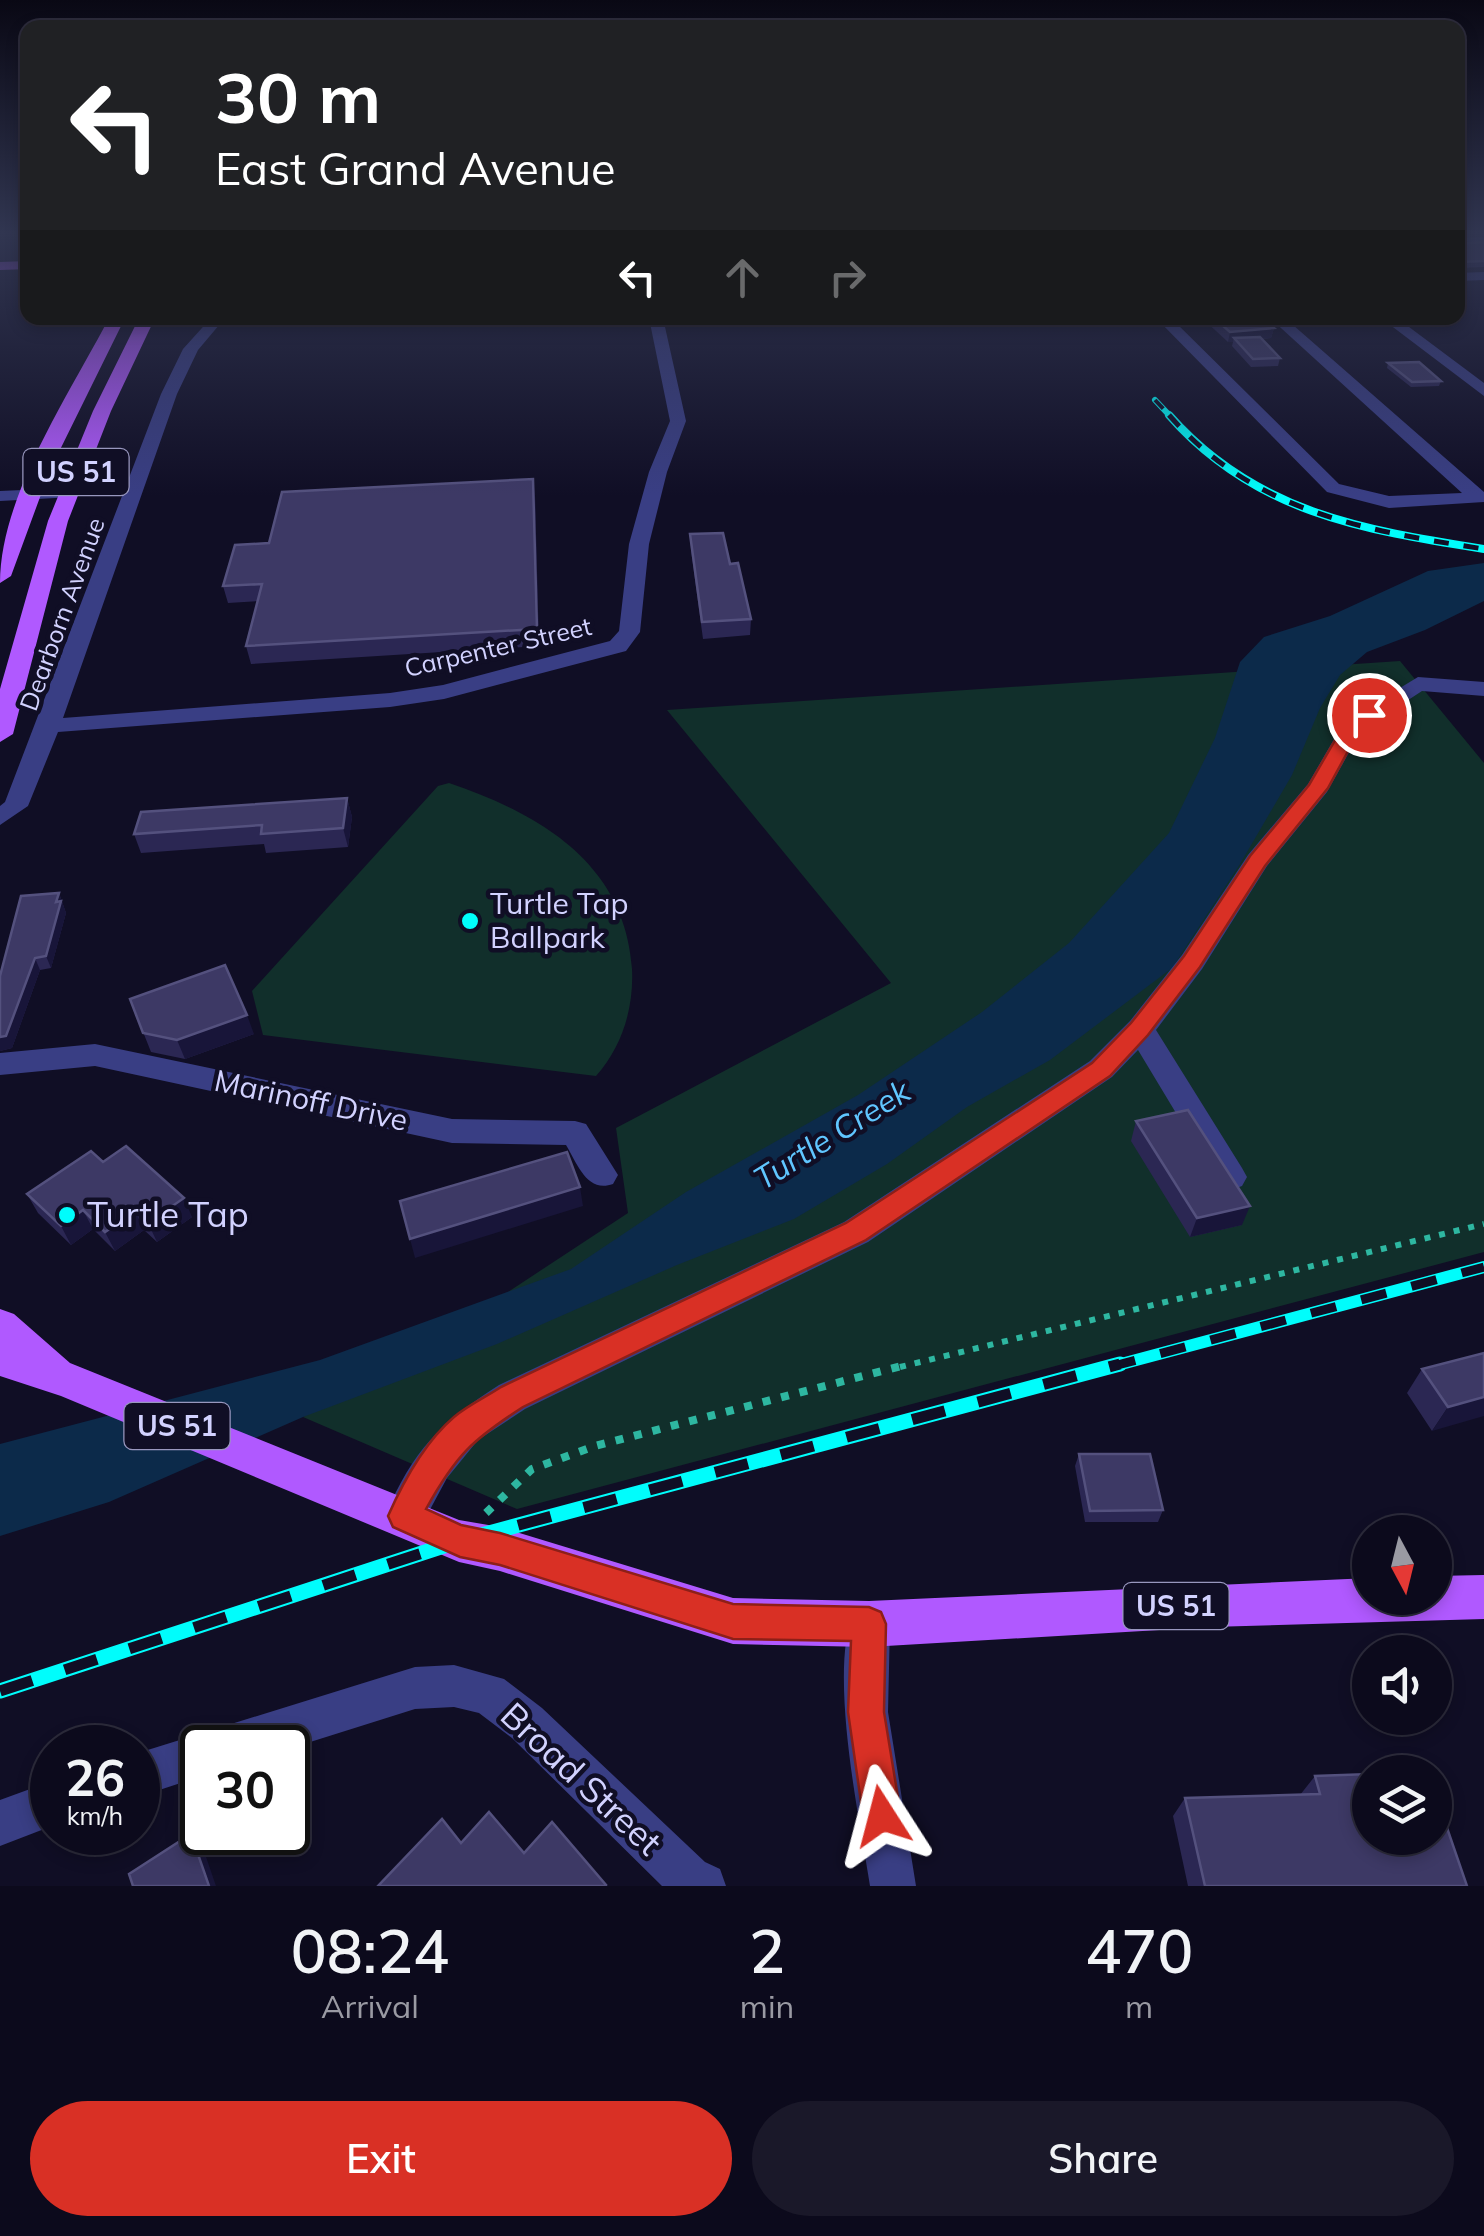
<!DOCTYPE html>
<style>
body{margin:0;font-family:Mulish,sans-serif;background:#1a1829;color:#f1f3f6;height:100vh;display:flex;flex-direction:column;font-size:38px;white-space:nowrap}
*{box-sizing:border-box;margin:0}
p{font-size:32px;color:#9a9aa3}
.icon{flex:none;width:55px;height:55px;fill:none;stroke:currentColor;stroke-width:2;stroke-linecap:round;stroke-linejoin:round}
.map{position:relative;height:1886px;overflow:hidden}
.drawer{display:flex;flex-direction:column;background:#0c0a1c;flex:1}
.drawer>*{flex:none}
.top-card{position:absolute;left:20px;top:20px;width:1445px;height:305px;border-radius:20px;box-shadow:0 5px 15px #0003,0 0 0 2px #2c2b3b;background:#202124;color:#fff;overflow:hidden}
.needle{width:65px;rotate:173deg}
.controls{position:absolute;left:1352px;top:1515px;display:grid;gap:20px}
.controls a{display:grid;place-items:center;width:100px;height:100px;border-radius:50%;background:#0c0a1c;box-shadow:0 5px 15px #0003,0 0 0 2px #2c2b3b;font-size:50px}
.speed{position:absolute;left:30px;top:1725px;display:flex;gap:20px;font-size:50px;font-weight:700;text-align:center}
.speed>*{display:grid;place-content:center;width:130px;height:130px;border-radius:50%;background:#0c0a1c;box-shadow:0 5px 15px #0003,0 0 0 2px #2c2b3b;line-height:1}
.speed small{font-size:25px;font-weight:400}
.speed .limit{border:5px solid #111;border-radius:15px;background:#fff;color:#111}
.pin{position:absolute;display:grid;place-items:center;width:85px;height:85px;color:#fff;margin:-42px;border:5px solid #fff;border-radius:50%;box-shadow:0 2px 10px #0007}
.me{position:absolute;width:110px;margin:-55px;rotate:351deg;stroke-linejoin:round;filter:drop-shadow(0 0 8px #0008)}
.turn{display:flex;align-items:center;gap:35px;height:210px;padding:0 30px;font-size:45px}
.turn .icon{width:130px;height:130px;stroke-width:2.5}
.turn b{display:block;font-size:70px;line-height:85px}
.lanes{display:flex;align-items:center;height:95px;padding:0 30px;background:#0003;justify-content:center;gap:50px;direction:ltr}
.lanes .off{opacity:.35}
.eta{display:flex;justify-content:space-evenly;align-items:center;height:170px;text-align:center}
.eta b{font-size:60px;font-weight:600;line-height:70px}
.button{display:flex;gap:20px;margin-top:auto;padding:20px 30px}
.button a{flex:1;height:115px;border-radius:60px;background:#d93025;color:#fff;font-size:40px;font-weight:600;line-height:115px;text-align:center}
.button a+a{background:#1a1829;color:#f1f3f6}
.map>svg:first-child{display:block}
.green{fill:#112f2b}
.water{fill:#0c2a4a}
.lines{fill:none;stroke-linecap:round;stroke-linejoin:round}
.path-far1{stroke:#2eb7a1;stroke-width:6;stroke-dasharray:6 9;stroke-linecap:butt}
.path{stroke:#2eb7a1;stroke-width:8;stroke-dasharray:8 11;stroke-linecap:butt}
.minor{fill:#393e84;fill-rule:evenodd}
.major{fill:#b059ff;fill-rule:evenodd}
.rail-far3-casing{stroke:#00fdfc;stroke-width:6}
.rail-far2-casing{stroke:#00fdfc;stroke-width:8}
.rail-far1-casing{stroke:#00fdfc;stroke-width:12}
.rail-casing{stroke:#00fdfc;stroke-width:15}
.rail-far3{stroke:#100e25;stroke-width:4;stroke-dasharray:12;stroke-linecap:butt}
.rail-far2{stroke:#100e25;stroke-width:5;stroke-dasharray:15;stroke-linecap:butt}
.rail-far1{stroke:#100e25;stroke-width:9;stroke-dasharray:26;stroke-linecap:butt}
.rail{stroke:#100e25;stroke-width:11;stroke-dasharray:34;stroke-linecap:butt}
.wall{fill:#2b2753}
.shaded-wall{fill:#181539}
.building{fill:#3d3965;stroke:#54517e;stroke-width:2.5}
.route{fill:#d93025;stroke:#8d1f18;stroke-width:2.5}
.poi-dot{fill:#00fdfc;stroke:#100e25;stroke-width:4}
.labels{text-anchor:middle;stroke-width:9;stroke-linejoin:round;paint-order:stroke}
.far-street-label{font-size:25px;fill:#d2d2ff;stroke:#100e25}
.shield{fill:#100e25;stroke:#9897be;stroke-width:2.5}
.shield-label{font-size:28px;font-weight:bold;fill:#d2d2ff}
.poi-label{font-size:30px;fill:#d2d2ff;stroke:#100e25;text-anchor:start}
.street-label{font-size:30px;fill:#d2d2ff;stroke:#100e25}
.water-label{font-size:32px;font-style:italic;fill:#60c6ff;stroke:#100e25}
.near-poi-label{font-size:35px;fill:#d2d2ff;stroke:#100e25;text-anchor:start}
.near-street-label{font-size:35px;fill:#d2d2ff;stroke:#100e25}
</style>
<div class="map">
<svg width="1484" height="1886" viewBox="0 0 1484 1886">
<rect width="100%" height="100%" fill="#100e25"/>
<!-- green -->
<path class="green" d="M1400,661L1484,763V1252L517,1509L303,1417L435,1340L628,1213L616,1128L891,983L667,710Z
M449,783C540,814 625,863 632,969C634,1008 622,1047 596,1076L263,1035L252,991L438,786Z"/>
<!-- water -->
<path class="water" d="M1484,563V601L1425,630L1367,652L1340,675L1320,708L1292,775L1240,864L1172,968L1050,1060L967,1107L887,1164L794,1219L677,1265L497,1344L303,1417L109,1502L0,1536V1444L320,1360L571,1269L686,1192L858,1095L982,1012L1069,943L1169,833L1215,738L1240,662L1264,637L1330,616L1428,571Z"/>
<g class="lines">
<!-- path-far1 -->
<path class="path-far1" d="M900,1367L1484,1224"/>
<!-- path -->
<path class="path" d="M486,1513L532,1469L595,1446L909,1364"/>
<!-- minor -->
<path class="minor" d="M1484,237V245L1458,246V238Z
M1484,272V280L1458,281V273Z
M211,318H225L198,350L177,394L63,718L390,693L443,685L610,641L619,631L629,544L649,472L670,421L649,318H663L686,421L667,472L649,544L640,632L626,651L444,699L390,707L58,732L28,806L0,825V806L5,802L161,394L183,349Z
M1156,318H1171L1339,484L1389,496L1462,493L1270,318H1285L1484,492V502L1389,508L1327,492Z
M1381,318H1397L1484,383V396Z
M68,488L74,489V497L0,501V491Z
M1418,677L1484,682V696L1422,691L1361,731L1327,792L1267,866L1202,969L1156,1030L1242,1168L1247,1177L1242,1186L1231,1190L1220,1186L1138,1050L1112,1077L868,1242L525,1409L478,1440L447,1478L419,1530L405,1535L391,1530L385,1516C413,1450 440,1423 499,1385L844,1222L1090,1061L1130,1021L1182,955L1248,855L1308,784L1344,722Z
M95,1044L452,1119L575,1121L586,1124L618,1175L613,1184C587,1193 578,1165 566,1145L452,1143L95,1066L0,1075V1053Z
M869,1603L884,1609L890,1624L888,1712L916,1886H870C859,1815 828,1673 854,1609Z
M454,1665L504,1679L542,1708L705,1862L720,1869L726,1886H662L512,1738L479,1713L454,1707L415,1709L288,1749L202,1748V1776L138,1797V1753L415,1667Z
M52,1781V1826L0,1846V1800Z"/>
<!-- major -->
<path class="major" d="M28,261V269L0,270V262Z
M109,318H125L50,470L11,576L0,583C0,496 69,395 109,318Z
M139,318H155L111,411L68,521L13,734L0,742V689L48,521L93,411Z
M0,1309L14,1314L70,1363L459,1520L500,1527L733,1598L869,1601L1370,1578V1598H1435V1576L1484,1575V1619L1210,1627L869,1647L733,1644L500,1571L459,1562L61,1396L0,1376Z"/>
<!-- rail-far3 casing -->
<g class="rail-far3-casing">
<path id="rail-far3" d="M1155,400L1171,417"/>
</g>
<!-- rail-far2 casing -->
<g class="rail-far2-casing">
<path id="rail-far2" d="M1169,415C1254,512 1362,530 1484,549"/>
</g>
<!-- rail-far1 casing -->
<g class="rail-far1-casing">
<path id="rail-far1" d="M1110,1367L1484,1267"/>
</g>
<!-- rail casing -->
<g class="rail-casing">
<path id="rail" d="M0,1691L459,1541L1120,1364"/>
</g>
<!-- rail-far3 -->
<use href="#rail-far3" class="rail-far3"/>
<!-- rail-far2 -->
<use href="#rail-far2" class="rail-far2"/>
<!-- rail-far1 -->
<use href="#rail-far1" class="rail-far1"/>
<!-- rail -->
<use href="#rail" class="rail"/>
</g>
<!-- wall -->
<path class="wall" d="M1458,232H1484V233L1458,235Z
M1458,236L1460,244L1484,242V267L1458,268Z
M1202,318H1262L1274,328L1271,338L1262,339L1280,358L1278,366L1251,367L1232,346L1233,342H1228Z
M1388,363L1441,381L1439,386L1411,387L1387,368Z
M535,495L539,646L251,664L246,646L258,601L228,603L223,586L269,543Z
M690,534L730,564L751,619L750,635L703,639L691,550Z
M347,798L352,817L348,847L266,853L264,844L141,853L134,834Z
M59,893L66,913L51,968L40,970L12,1048L0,1051Z
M130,999L254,1034L185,1059L151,1052Z
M1136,1121L1242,1225L1190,1237L1131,1141Z
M103,1162L192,1217L157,1242L144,1230L115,1251L93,1229L71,1245L38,1213L27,1194Z
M1484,1353L1432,1431L1407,1393L1422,1369Z
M1079,1454L1163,1510L1158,1522H1085L1075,1466Z
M1315,1776L1467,1886H1188L1173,1816L1185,1798L1300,1795Z"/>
<!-- shaded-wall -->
<path class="shaded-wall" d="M1274,328L1271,338L1237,341L1234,338L1233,342H1228L1230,332Z
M533,479L535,495L539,646L537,629Z
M347,798L352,817L348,847L343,828Z
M59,893L66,913L51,968L46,956Z
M35,958L40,970L12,1048L0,1051V1037Z
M247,1015L254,1034L185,1059L177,1040Z
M580,1187L583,1206L415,1258L410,1239Z
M184,1198L192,1217L157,1242L148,1223Z
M1250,1206L1242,1225L1190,1237L1197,1218Z
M83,1210L93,1229L71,1245L61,1226Z
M135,1211L144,1230L115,1251L105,1232Z
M1484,1397V1416L1432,1431L1448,1407Z
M191,1834L203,1848L216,1886H209Z"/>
<!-- building -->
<path class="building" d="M1458,236L1460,244L1484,242V261L1458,262Z
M1214,318H1262L1274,328L1230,332Z
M1260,337L1280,358L1253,359L1234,338Z
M1419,362L1441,381L1412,382L1388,363Z
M533,479L537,629L246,646L262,584L223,586L235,545L269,543L282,492Z
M723,533L730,564L738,563L751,619L702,622L690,534Z
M347,798L343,828L261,834L262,825L134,834L141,812Z
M59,893L56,902L61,901L46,956L35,958L6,1036L0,1037V976L21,896Z
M225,965L247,1015L177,1040L143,1033L130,999Z
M1188,1110L1250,1206L1197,1218L1136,1121Z
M126,1146L184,1198L148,1223L135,1211L105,1232L83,1210L61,1226L27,1194L91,1151L103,1162Z
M567,1152L580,1187L410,1239L400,1201Z
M1484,1353V1397L1448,1407L1422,1369Z
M1079,1454H1150L1163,1510L1090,1511Z
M1370,1774V1838H1435V1793L1467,1886H1205L1185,1798L1320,1794L1315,1776Z
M489,1812L524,1853L552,1822L606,1885L605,1886H378L442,1819L461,1843Z
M191,1834L209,1886H133L129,1874Z"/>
<!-- sky -->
<linearGradient id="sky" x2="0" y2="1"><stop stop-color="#090814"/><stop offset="0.47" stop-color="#313651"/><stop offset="1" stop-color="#313651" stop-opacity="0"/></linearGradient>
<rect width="1484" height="496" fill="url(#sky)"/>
<!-- route -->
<path class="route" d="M1369,710L1378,715L1359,731L1328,788L1265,866L1200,967L1148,1035L1110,1076L866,1240L523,1407C472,1440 456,1455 426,1509L461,1525L500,1533L733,1604L869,1607L881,1612L886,1624L884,1712L901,1816L895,1830L882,1835L869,1830L863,1816L848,1712L851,1641L733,1639L500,1565L460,1557L393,1527L388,1516C403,1482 426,1441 454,1417C468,1405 486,1397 501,1387L846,1223L1092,1063L1131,1023L1184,956L1250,856L1309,785L1345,723Z"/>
<!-- markers -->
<g class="poi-dot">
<circle cx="470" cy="921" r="10"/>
<circle cx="67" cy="1215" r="10"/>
</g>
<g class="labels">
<!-- far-street labels -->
<g class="far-street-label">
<text transform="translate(62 614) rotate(-70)" y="9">Dearborn Avenue</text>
<text transform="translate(498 647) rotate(-13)" y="9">Carpenter Street</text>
</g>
<!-- shield labels -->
<g class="shield">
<rect x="23.5" y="449" width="105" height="46" rx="8"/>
<rect x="124.5" y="1403" width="105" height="46" rx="8"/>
<rect x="1123.5" y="1583" width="105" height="46" rx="8"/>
</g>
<g class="shield-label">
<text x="76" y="482">US 51</text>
<text x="177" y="1436">US 51</text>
<text x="1176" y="1616">US 51</text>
</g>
<!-- poi labels -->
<g class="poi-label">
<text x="490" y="914">Turtle Tap<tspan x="490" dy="34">Ballpark</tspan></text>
</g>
<!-- street labels -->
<g class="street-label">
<text transform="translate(311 1101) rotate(12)" y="10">Marinoff Drive</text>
</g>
<!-- water labels -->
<g class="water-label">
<text transform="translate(832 1135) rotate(-32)" y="11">Turtle Creek</text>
</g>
<!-- near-poi labels -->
<g class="near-poi-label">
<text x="87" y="1227">Turtle Tap</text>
</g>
<!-- near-street labels -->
<g class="near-street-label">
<text transform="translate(581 1779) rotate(43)" y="12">Broad Street</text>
</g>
</g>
</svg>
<div class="controls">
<a><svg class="needle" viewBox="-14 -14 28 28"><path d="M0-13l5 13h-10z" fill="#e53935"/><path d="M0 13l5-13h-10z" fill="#9a9aa3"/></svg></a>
<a><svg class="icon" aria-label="sound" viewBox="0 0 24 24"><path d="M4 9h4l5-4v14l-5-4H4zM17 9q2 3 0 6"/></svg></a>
<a><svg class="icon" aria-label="layers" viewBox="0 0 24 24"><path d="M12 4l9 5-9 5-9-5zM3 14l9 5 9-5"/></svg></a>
</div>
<div class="speed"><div>26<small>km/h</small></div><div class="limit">30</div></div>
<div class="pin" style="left:1369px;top:715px;background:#d93025"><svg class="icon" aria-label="arrive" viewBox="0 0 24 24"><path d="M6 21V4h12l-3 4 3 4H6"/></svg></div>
<svg class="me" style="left:882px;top:1816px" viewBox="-20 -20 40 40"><path d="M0-17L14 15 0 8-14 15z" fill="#d93025" stroke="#fff" stroke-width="4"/></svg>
<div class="top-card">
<div class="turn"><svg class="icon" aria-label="left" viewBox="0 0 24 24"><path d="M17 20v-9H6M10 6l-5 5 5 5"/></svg><div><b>30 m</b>East Grand Avenue</div></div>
<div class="lanes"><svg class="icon" aria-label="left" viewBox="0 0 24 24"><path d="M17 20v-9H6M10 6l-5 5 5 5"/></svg><svg class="icon off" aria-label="ahead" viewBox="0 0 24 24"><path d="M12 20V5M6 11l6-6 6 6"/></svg><svg class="icon off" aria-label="right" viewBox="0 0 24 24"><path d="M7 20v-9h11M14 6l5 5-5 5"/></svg></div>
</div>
</div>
<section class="drawer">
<div class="eta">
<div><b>08:24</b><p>Arrival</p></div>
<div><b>2</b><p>min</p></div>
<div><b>470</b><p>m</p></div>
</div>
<div class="button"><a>Exit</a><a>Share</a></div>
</section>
